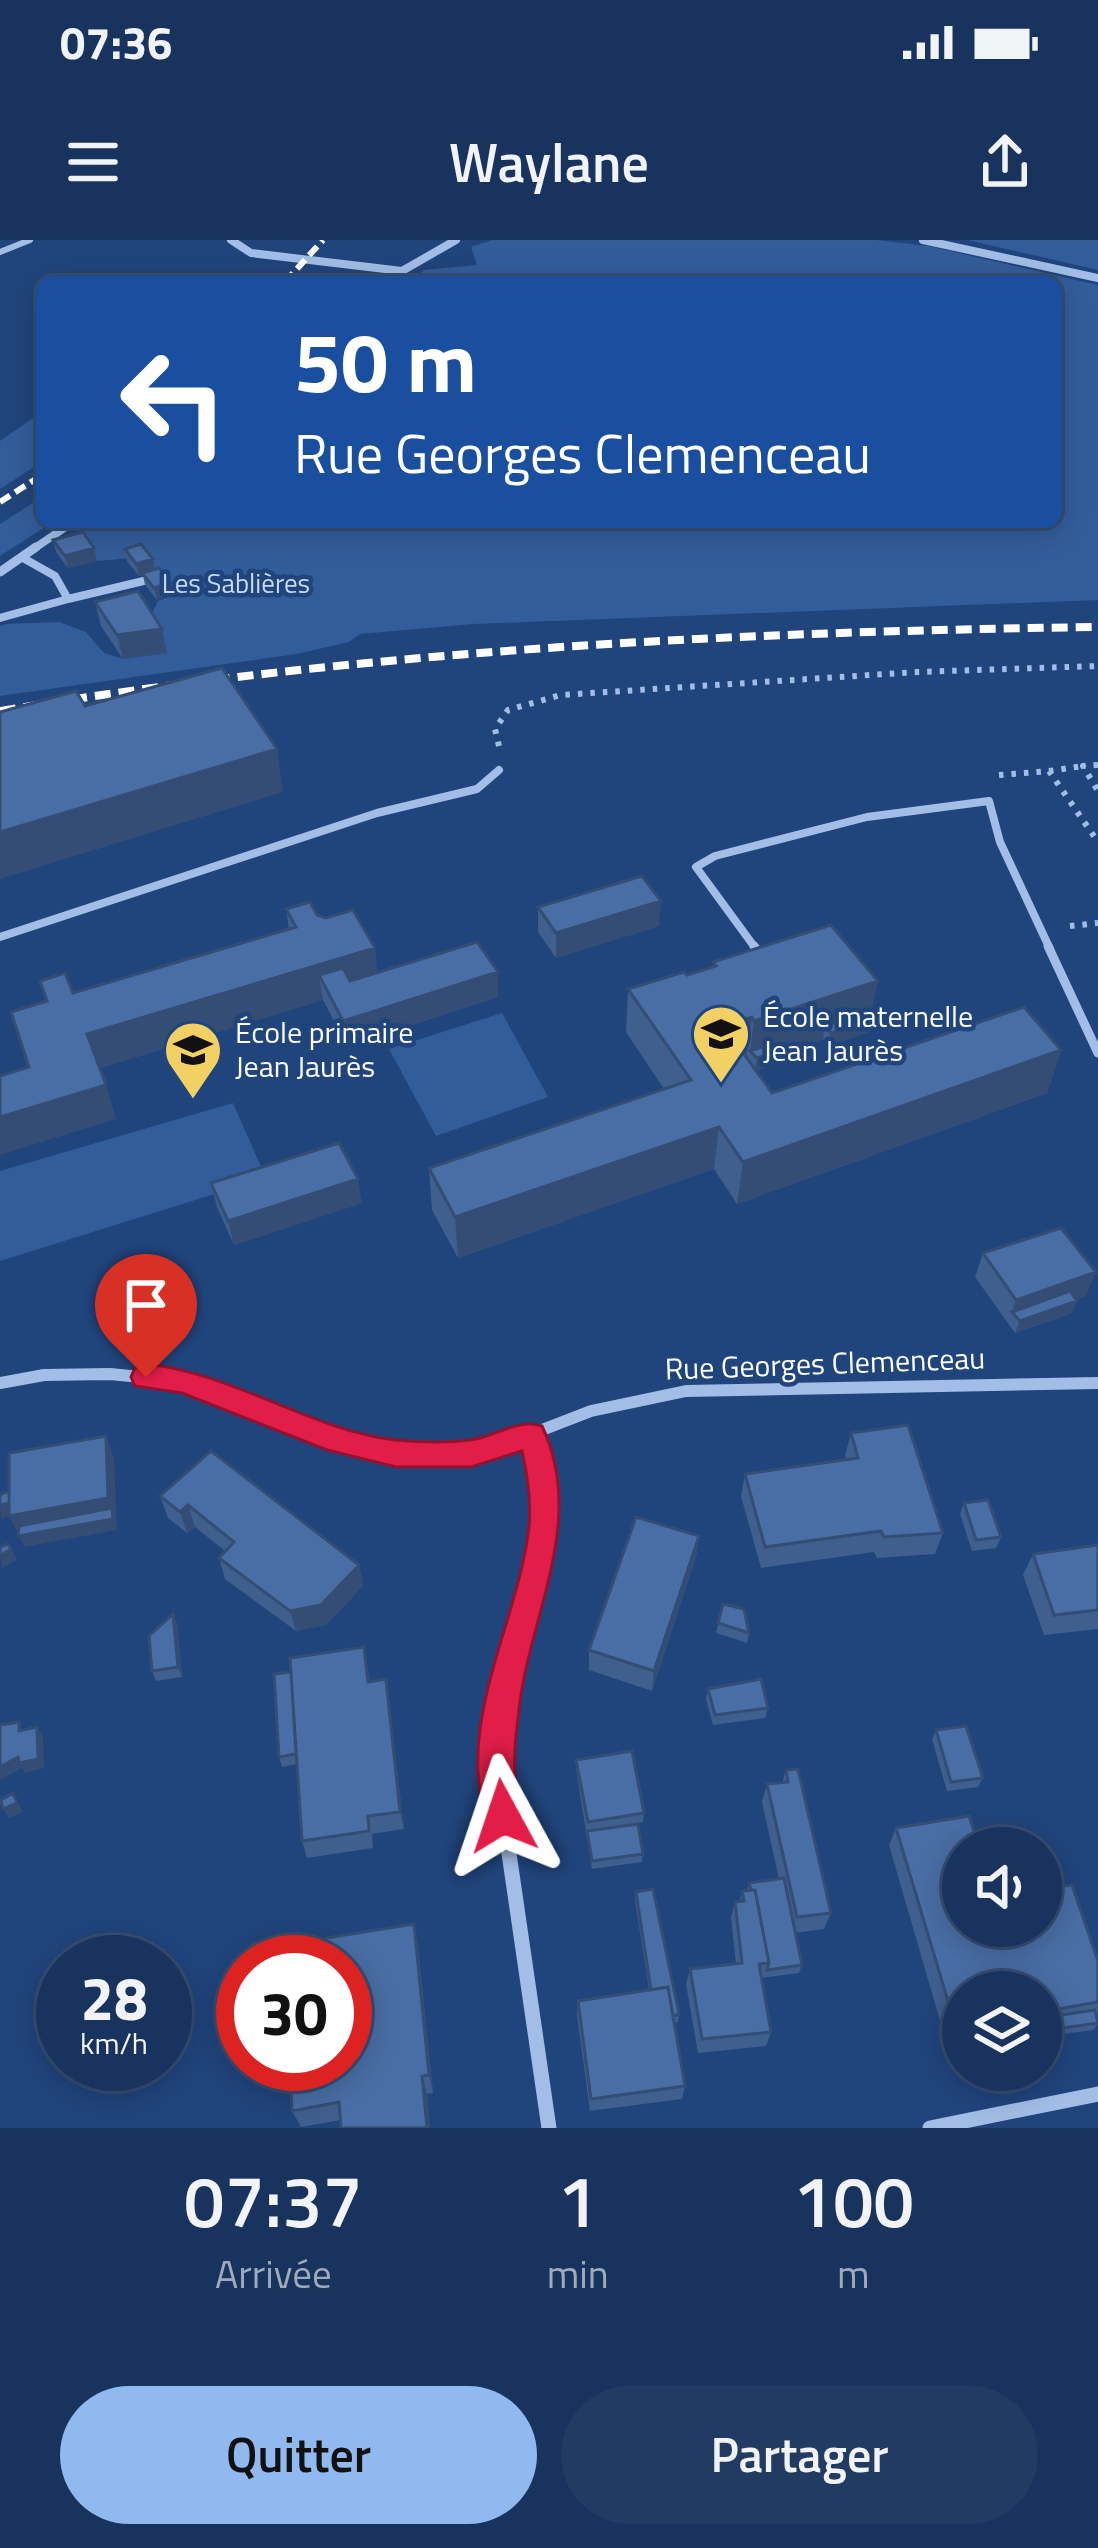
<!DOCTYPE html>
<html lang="fr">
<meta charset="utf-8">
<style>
body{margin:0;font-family:"Titillium Web",sans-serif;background:#213b63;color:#f1f3f6;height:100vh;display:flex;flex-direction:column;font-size:45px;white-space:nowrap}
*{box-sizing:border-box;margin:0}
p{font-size:39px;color:#9faabc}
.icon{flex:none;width:66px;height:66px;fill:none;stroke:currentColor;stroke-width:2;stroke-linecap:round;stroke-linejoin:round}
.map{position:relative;height:1888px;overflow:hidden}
.details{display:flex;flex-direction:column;background:#18335d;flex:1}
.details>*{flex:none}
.guide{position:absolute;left:36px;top:36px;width:1026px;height:252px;border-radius:18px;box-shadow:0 6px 30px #0003,0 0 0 3px #364e72;background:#1a4fa0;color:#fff;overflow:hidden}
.controls{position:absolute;left:942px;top:1587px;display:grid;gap:24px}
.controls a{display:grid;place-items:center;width:120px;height:120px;border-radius:50%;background:#18335d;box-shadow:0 6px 30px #0003,0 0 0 3px #364e72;font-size:60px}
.speed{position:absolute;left:36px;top:1695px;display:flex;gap:24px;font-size:60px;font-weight:700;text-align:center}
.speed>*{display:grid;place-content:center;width:156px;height:156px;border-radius:50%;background:#18335d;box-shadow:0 6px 30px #0003,0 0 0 3px #364e72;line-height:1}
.speed small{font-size:30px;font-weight:400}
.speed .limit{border:18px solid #d22;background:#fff;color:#111}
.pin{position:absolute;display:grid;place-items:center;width:102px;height:102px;color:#fff;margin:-123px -51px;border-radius:50% 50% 50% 0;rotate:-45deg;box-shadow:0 0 12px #0007}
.pin .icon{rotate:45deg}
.me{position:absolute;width:132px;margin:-66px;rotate:355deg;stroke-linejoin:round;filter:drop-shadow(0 0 9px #0008)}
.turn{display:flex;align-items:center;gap:42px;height:252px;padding:0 60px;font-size:54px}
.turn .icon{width:156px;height:156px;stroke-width:2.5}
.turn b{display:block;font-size:84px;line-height:102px}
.eta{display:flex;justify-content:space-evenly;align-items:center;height:204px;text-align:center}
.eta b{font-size:72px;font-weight:600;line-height:84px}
.cta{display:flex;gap:24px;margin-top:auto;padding:24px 60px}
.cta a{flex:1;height:138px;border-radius:72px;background:#90b9f0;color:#111;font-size:48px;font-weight:600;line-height:138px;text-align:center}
.cta a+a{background:#213b63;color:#f1f3f6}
.status{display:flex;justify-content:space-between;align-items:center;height:84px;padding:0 60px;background:#18335d;direction:ltr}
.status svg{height:33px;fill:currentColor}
header{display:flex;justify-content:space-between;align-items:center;height:156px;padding:0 60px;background:#18335d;font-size:54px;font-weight:600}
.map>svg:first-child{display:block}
.green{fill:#335d9a}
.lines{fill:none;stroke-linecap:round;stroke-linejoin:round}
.path{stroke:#a2bee6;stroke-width:6;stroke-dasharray:4.5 8;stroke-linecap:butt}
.service-far2{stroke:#a2bee6;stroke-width:6}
.service-far1{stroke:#a2bee6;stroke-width:8}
.service{stroke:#a2bee6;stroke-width:9}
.minor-far3{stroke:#a2bee6;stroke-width:8}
.minor-far2{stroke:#a2bee6;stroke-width:9}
.minor-far1{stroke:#a2bee6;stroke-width:12}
.minor{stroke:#a2bee6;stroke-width:15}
.rail-far1{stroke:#fff;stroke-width:6;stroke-dasharray:12 6;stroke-linecap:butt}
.rail{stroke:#fff;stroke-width:8;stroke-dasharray:16 8;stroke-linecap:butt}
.wall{fill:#3f5f8e}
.shaded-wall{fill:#334d74}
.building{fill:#496ea5;stroke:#334d74;stroke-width:3}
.route{fill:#e11d48;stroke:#92132f;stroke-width:3}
.labels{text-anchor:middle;stroke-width:9;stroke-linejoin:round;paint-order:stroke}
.far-park-label{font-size:27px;fill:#c6d9f5;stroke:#20447c}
.poi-label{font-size:30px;fill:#fff;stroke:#20447c;text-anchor:start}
.street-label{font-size:30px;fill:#fff;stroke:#20447c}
</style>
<div class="status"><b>07:36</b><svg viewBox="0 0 49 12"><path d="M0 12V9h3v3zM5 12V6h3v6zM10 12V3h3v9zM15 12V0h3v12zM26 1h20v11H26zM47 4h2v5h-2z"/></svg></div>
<header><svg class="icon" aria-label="menu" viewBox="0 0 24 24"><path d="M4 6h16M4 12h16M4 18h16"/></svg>Waylane<svg class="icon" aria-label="share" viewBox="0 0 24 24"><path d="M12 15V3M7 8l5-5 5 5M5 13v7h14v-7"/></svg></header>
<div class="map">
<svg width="1098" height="1888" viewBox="0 0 1098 1888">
<rect width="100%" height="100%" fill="#20447c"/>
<!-- green -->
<path class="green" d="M492,0H876L928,6L1098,45V360L473,384L360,394L349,402L297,414L0,456V386L6,384L59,382L86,392L104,413L123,419L166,413L152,373L158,361L173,355L144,317L97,321L79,295L96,282H1056V42H410L424,30L477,25L471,7Z
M967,0H1098V30Z
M42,172V222L0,249V201Z
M42,257V282H53L0,316V284Z
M502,773L548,857L436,896L389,809Z
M233,863L266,938L0,1021V931Z"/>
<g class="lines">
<!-- path -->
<path class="path" d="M499,506L495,489L508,470L561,455L917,432L1098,426
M1098,525L1083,526L1098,551
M1049,531L1083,526
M999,535L1049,531L1098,602
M1070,686L1098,683"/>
<!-- service-far2 -->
<path class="service-far2" d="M0,12L30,0"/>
<!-- service-far1 -->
<path class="service-far1" d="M68,359L156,338
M0,378L68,359L55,336L23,318
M0,697L377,573L477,549L499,530
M756,709L696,627L715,616L867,577L989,561L1000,602L1050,709"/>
<!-- service -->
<path class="service" d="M754,706L760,714L756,716
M1048,706L1098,813"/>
<!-- minor-far3 -->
<path class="minor-far3" d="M231,0L251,13L402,31L456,0
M923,0L1098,38
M32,310L73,282"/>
<!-- minor-far2 -->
<path class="minor-far2" d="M0,332L36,307"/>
<!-- minor-far1 -->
<path class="minor-far1" d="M0,1143L44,1135L110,1134L182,1141L253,1164L327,1197L396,1213L445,1216L493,1209L591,1171L686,1151L1098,1143
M531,1195L540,1224"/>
<!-- minor -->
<path class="minor" d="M540,1221L545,1285L502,1464L497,1531L549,1888
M930,1888L1098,1854"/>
<!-- rail-far1 -->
<path class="rail-far1" d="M285,42L323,0
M0,262L42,235"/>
<!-- rail -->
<path class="rail" d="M0,471C364,410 729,392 1098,387"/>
</g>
<!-- wall -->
<path class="wall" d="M53,300L97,321L68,328L56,312Z
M125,309L155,329L173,355L157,360L145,345L143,335L139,336L127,321Z
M95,362L167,413L123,419L101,386Z
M538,667L659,686L556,718L538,692Z
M286,669L317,675L378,732H498V757L347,806L323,760L100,828L116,879L29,827L73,753L289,689Z
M713,722L871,771L874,790L829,806L823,799L786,811L784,820L756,831L772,853L1061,810L1047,853L737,964L714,929L458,1018L432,970L429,928L664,849L626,792L628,749L687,735L713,727Z
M211,943L362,963L234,1005L217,967Z
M983,1013L1086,1056L1076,1059L1072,1073L1015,1093L975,1037Z
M851,1193L943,1293L935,1314L877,1318L874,1312L761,1328L741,1256L745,1234L846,1220L845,1216Z
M160,1256L359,1325L363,1346L326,1385L296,1391L225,1339L219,1318L225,1311L195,1287L187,1293L168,1278Z
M964,1263L1001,1297L996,1308L972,1311L960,1274Z
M699,1296L696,1317L652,1451L589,1430V1410Z
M1098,1305V1389L1044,1395L1023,1335L1033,1314Z
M723,1364L749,1393L747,1403L716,1393Z
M173,1374L177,1384L182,1437L156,1441L152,1431Z
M364,1407L370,1442L386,1439L404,1589L372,1594L373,1608L307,1618L302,1601L297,1524L282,1527L279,1517L291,1432Z
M708,1449L768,1468L765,1478L713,1485L706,1459Z
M936,1490L983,1538L978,1547L947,1551L932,1499Z
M576,1520L644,1573L643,1582L608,1588L643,1614L642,1622L592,1629L576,1529Z
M786,1530L831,1673L824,1689L795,1693L802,1725L799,1733L761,1738L771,1792L766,1806L698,1813L686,1744L690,1729L736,1724L731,1677L735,1662L740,1661L742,1651H747L749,1643L779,1639L762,1562L767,1544L782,1543Z
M896,1588L963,1686L1056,1647L1098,1721V1774L1096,1775L1098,1784L1093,1790L1041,1797V1752H963V1826L954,1829L889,1605Z
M636,1652L679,1774L678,1782L674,1783L685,1846L682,1859L590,1871L577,1775L578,1761L649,1750L635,1660Z
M414,1684L418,1706L433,1853L427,1854L430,1888H341V1880L301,1887L292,1871Z"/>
<!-- shaded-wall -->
<path class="shaded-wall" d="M94,308L97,321L68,328L65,316Z
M153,319L155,332L139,336L136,324Z
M171,343L173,355L157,360L154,348Z
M162,389L167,413L123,419L117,395Z
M277,509L283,552L0,639V592Z
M661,661L659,686L556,718V693Z
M375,708L379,743L331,757L319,735L323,760L97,829L87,794Z
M498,732V757L347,806L343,781Z
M878,741L870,780L877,777L874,790L829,806L831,793L825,786L823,799L786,811L784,820L755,831L757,818L750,811L754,781Z
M752,777L746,819L724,786Z
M1061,810L1047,853L737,964L743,922Z
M106,845L116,879L0,915V877Z
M719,887L714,929L458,1018L455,977Z
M358,939L362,963L234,1005L228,981Z
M1096,1032L1086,1056L1019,1080L1012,1072L1008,1084L1016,1060Z
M1077,1061L1072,1073L1015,1093L1020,1081Z
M106,1196L114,1218L117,1290L24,1307L9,1276Z
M14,1259L19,1270L1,1279L0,1266Z
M188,1265L195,1287L187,1293L180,1272Z
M699,1296L696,1317L652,1451L654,1431Z
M11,1309L17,1320L2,1328L0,1316Z
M359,1325L363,1346L326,1385L296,1391L290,1371Z
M173,1374L177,1384L182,1437L178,1427Z
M386,1439L389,1459L404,1589L400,1572Z
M37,1487L43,1496L44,1528L25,1533L22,1528L0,1540V1527Z
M13,1553L23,1572L9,1578L3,1569Z
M414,1684L418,1706L433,1853L429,1835Z
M422,1836L427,1854L430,1888H427Z"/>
<!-- building -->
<path class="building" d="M83,292L94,308L65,316L53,300Z
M141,304L153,319L136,324L125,309Z
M159,328L171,343L154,348L142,333Z
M138,351L162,389L117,395L95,362Z
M222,428L277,509L0,592V472L76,451L85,466Z
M642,636L661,661L556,693L538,667Z
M310,662L317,675L326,678L353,670L375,708L87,794L106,845L0,877V836L29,827L11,772L47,761L40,741L65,733L73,753L296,687L286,669Z
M831,685L878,741L754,781L752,777L724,786L772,853L1024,767L1061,810L743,922L719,887L455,977L429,928L691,840L628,749L684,732L687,735L716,726L713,722Z
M477,702L498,732L343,781L319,735L343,728L350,741Z
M871,771L877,777L831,793L825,786Z
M781,801L786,808L757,818L750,811Z
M339,903L358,939L228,981L211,943Z
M1061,988L1096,1032L1016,1060L983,1013Z
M1070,1051L1077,1061L1020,1081L1012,1072Z
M908,1185L943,1293L884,1297L881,1291L765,1307L745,1234L858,1218L851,1193Z
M106,1196L108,1258L9,1276V1213Z
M211,1211L359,1325L321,1365L290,1371L219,1318L234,1302L188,1265L180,1272L160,1256Z
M9,1251V1262L0,1266V1255Z
M988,1260L1001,1297L976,1300L964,1263Z
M112,1268L113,1279L18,1296L19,1286Z
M636,1277L699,1296L654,1431L589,1410Z
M8,1304L11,1309L0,1316V1307Z
M1098,1305V1370L1054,1375L1033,1314Z
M723,1364L744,1369L749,1393L718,1383Z
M173,1374L178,1427L152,1431L149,1396Z
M364,1407L368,1442L386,1439L400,1572L368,1576L369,1591L302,1601L290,1418Z
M291,1432L296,1514L279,1517L274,1434Z
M761,1439L768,1468L715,1475L708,1449Z
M19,1482V1491L37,1487L38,1519L19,1523L18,1517L0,1527V1485Z
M966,1486L983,1538L951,1542L936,1490Z
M632,1511L644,1573L588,1582L576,1520Z
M798,1529L831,1673L797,1677L767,1544L788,1542L786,1530Z
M13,1553L17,1563L3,1569L1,1560Z
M969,1576L980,1608H963V1686H1041V1626L1048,1624L1056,1647L1072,1645L1098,1721V1762L1041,1772V1752H963V1811L896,1588Z
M638,1584L643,1614L592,1621L587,1591Z
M784,1638L802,1725L767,1730L769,1723L755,1650H751L749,1643Z
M653,1649L679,1774L673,1776L668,1747L651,1750L636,1652Z
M755,1650L769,1723L759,1724L771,1792L702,1799L690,1729L742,1723L735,1662L744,1661L742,1651Z
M414,1684L429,1835L422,1836L427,1888H341L339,1862L292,1871L290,1824H345V1722H328L326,1698Z
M668,1747L685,1846L591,1859L578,1761Z
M1095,1770L1098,1783L1041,1791V1778Z"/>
<!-- route -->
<path class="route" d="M146,1124C234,1133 308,1189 395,1200C418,1202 447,1203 470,1200C494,1197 518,1178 542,1186C587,1280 530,1374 519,1469C517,1489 513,1513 515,1534C516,1554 524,1570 516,1589L503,1594L490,1589C450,1490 519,1383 529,1286C531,1263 527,1233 522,1211L471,1227H396L327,1210L182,1153L135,1146L131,1137L135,1128Z"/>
<!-- icons -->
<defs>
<g id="school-pin" transform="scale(3)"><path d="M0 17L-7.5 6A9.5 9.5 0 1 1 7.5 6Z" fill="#f3d063" stroke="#20447c"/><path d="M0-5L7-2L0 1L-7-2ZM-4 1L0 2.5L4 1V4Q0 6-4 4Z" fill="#111"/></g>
</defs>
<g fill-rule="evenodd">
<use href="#school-pin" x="721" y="794"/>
<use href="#school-pin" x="193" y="810"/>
</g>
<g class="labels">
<!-- far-park labels -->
<g class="far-park-label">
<text x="236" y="353">Les Sablières</text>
</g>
<!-- poi labels -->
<g class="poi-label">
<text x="763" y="787">École maternelle<tspan x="763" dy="34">Jean Jaurès</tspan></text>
<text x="235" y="803">École primaire<tspan x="235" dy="34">Jean Jaurès</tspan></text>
</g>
<!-- street labels -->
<g class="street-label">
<text transform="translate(825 1124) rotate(-2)" y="10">Rue Georges Clemenceau</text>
</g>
</g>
</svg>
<div class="controls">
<a><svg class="icon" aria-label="sound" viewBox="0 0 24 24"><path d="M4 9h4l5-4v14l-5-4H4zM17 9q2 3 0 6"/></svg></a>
<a><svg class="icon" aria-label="layers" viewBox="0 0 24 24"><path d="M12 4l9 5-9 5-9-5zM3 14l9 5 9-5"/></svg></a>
</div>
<div class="speed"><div>28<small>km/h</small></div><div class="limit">30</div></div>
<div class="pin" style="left:146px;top:1137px;background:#d93025"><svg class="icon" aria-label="arrive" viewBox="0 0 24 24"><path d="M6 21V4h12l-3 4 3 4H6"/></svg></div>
<svg class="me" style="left:503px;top:1576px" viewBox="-20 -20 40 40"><path d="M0-17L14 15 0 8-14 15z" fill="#e11d48" stroke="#fff" stroke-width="4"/></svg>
<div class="guide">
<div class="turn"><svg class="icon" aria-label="left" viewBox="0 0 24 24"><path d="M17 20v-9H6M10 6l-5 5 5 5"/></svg><div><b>50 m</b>Rue Georges Clemenceau</div></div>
</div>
</div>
<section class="details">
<div class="eta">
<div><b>07:37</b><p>Arrivée</p></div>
<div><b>1</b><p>min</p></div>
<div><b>100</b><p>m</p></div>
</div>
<div class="cta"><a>Quitter</a><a>Partager</a></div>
</section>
